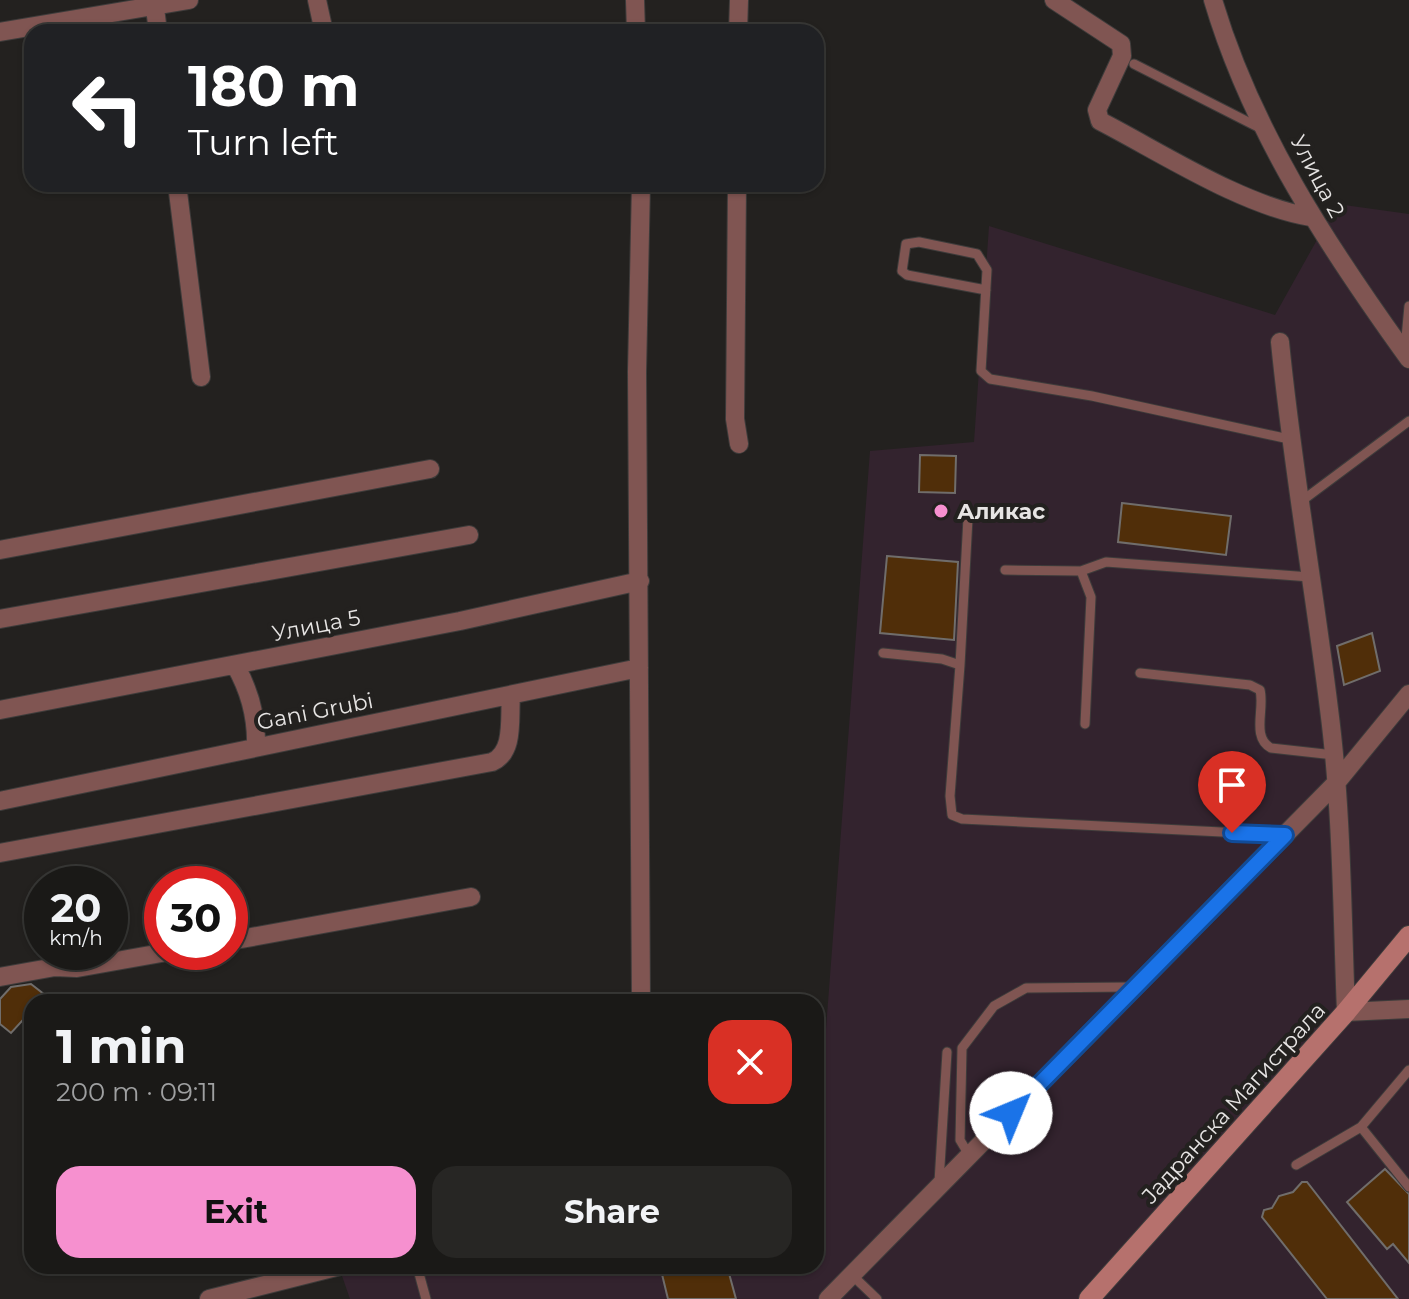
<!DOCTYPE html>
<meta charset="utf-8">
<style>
body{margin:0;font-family:Montserrat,sans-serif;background:#272624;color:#f1f3f6;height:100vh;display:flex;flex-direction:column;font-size:30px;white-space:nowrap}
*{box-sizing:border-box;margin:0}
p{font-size:26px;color:#9fa0a1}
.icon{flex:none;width:44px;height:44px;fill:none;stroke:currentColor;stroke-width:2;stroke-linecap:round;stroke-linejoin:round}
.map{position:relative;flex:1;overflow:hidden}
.drawer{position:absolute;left:24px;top:994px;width:800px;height:280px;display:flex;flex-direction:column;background:#1a1917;border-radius:24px;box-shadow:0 2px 6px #0004,0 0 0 2px #383836}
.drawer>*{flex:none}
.guide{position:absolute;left:24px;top:24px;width:800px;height:168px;border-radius:24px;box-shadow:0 2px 6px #0004,0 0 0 2px #383836;background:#202124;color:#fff;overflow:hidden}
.speed{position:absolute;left:24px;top:866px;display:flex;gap:16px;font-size:40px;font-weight:700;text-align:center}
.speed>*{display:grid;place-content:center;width:104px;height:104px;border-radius:50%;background:#1a1917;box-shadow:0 2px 6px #0004,0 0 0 2px #383836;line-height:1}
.speed small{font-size:20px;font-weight:400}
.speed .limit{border:12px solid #d22;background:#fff;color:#111}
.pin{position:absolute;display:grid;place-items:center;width:68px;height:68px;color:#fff;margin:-82px -34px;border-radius:50% 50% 50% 0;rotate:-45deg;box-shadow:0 0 8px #0007}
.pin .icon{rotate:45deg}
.me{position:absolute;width:88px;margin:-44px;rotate:45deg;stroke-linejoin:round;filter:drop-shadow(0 0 6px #0008)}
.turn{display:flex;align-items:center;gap:28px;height:168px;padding:0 32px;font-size:36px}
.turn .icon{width:104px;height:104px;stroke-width:2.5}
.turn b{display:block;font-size:56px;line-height:68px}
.round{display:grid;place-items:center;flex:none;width:84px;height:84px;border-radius:24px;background:#272624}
.summary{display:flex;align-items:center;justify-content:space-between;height:136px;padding:0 32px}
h1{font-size:48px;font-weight:700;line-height:60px}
.action{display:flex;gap:16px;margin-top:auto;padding:16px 32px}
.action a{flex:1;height:92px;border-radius:24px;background:#f690cf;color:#111;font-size:32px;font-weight:700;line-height:92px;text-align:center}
.action a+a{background:#272624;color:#f1f3f6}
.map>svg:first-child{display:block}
.industrial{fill:#33232e}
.building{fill:#502e09;stroke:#706d6b;stroke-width:2}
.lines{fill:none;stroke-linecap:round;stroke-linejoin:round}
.lane-casing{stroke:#3e3c3b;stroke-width:11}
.street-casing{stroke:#3e3c3b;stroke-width:20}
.secondary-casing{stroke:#3e3c3b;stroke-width:22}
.lane{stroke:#805552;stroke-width:9}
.street{stroke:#805552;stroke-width:18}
.secondary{stroke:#b6716d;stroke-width:20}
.route-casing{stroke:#114b97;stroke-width:20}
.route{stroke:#1a73e8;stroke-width:14}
.poi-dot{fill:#f690cf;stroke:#23211f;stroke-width:3}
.labels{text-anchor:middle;stroke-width:8;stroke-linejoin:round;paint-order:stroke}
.street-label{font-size:22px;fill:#e7e5e4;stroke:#23211f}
.poi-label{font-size:22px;font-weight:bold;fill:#e7e5e4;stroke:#23211f;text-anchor:start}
</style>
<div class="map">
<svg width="1409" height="1299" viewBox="0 0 1409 1299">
<rect width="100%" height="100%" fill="#23211f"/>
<!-- industrial -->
<path class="industrial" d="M1337,204L1409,214V1299H350L341,1273L372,1266H816V1160L870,451L974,442L989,226L1275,315Z"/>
<!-- building -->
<path class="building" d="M920,455L956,456L955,493L919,492Z
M1122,503L1231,516L1226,555L1118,542Z
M887,556L958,562L954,640L880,633Z
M1372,633L1380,671L1344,685L1337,646Z
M31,984L45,995L39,1002H32V1010L11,1033L0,1024V999L11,987Z
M1385,1169L1409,1194V1263L1393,1244L1387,1249L1347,1202Z
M1302,1182H1307L1398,1299H1327L1262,1217L1264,1210L1272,1208L1279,1196L1293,1192Z
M660,1266H727L736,1299H668Z"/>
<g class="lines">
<!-- lane casing -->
<g class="lane-casing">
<path id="lane" d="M1134,64L1260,128
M986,290L907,275L902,271L906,244L919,242L977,254L987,270L981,371L990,379L1092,396L1289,439
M1405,349L1409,306
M1299,503L1409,421
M1005,570L1081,571L1106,562L1310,577
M1081,571L1091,597L1085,724
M883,653L942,659L960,665L950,796L952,815L962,819L1281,835
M960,665L968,518
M1140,673L1250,685L1260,690C1265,709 1251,737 1271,748L1334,755
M1409,1070L1361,1127L1409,1187
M969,1155L960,1140L962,1048L994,1006L1026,988L1131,987
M1296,1165L1361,1127
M939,1182L947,1052
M417,1266L426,1299
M852,1275L877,1299"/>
</g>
<!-- street casing -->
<g class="street-casing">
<path id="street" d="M317,0L324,32
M635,0L636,32
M1054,0L1121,44L1122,56L1097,110L1100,121C1162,153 1243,206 1311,217
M1213,0C1252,132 1329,248 1409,359
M155,8L158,32
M0,32L189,0
M738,32L739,0
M177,184L201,377
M737,184L735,419L739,444
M1280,342C1292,465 1314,587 1329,709C1342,809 1342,912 1346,1012L1409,1009
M0,550L430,469
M0,619L469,535
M235,665C250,691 257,717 256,747
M0,710L460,621L640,581
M0,801L639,668
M0,853L492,762C515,752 509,718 511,696
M230,941L471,897
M0,977L55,967L77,968L167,952
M641,1002L637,372L641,184
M209,1299L340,1266
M828,1299L1336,783L1409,694"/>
</g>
<!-- secondary casing -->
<g class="secondary-casing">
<path id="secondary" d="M1089,1299L1346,1012L1409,936"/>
</g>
<!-- lane -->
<use href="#lane" class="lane"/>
<!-- street -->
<use href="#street" class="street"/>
<!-- secondary -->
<use href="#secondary" class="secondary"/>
</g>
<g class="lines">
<!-- route casing -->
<g class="route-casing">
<path id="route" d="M1011,1113L1285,835L1232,833"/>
</g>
<!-- route -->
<use href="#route" class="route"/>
</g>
<!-- markers -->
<circle class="poi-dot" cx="941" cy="511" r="8"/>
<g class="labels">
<!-- street labels -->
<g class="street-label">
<text transform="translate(1318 176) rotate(62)" y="8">Улица 2</text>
<text transform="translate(316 625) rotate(-11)" y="8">Улица 5</text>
<text transform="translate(315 711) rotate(-11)" y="8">Gani Grubi</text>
<text transform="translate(1233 1103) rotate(-48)" y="8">Јадранска Магистрала</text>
</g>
<!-- poi labels -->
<g class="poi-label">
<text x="957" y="519">Аликас</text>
</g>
</g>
</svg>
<div class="speed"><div>20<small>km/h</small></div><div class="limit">30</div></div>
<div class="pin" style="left:1232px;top:833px;background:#d93025"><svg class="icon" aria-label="arrive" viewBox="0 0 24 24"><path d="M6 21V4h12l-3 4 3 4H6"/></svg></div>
<svg class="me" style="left:1011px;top:1113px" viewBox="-20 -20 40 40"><circle r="19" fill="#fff"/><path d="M0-13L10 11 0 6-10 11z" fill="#1a73e8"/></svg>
<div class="guide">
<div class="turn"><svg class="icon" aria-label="left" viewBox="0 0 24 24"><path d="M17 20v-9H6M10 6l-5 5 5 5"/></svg><div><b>180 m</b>Turn left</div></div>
</div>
<section class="drawer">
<div class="summary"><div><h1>1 min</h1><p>200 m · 09:11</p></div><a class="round" style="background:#d93025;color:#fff"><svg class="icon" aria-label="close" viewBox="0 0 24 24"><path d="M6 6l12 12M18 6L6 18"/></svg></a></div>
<div class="action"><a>Exit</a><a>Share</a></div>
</section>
</div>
